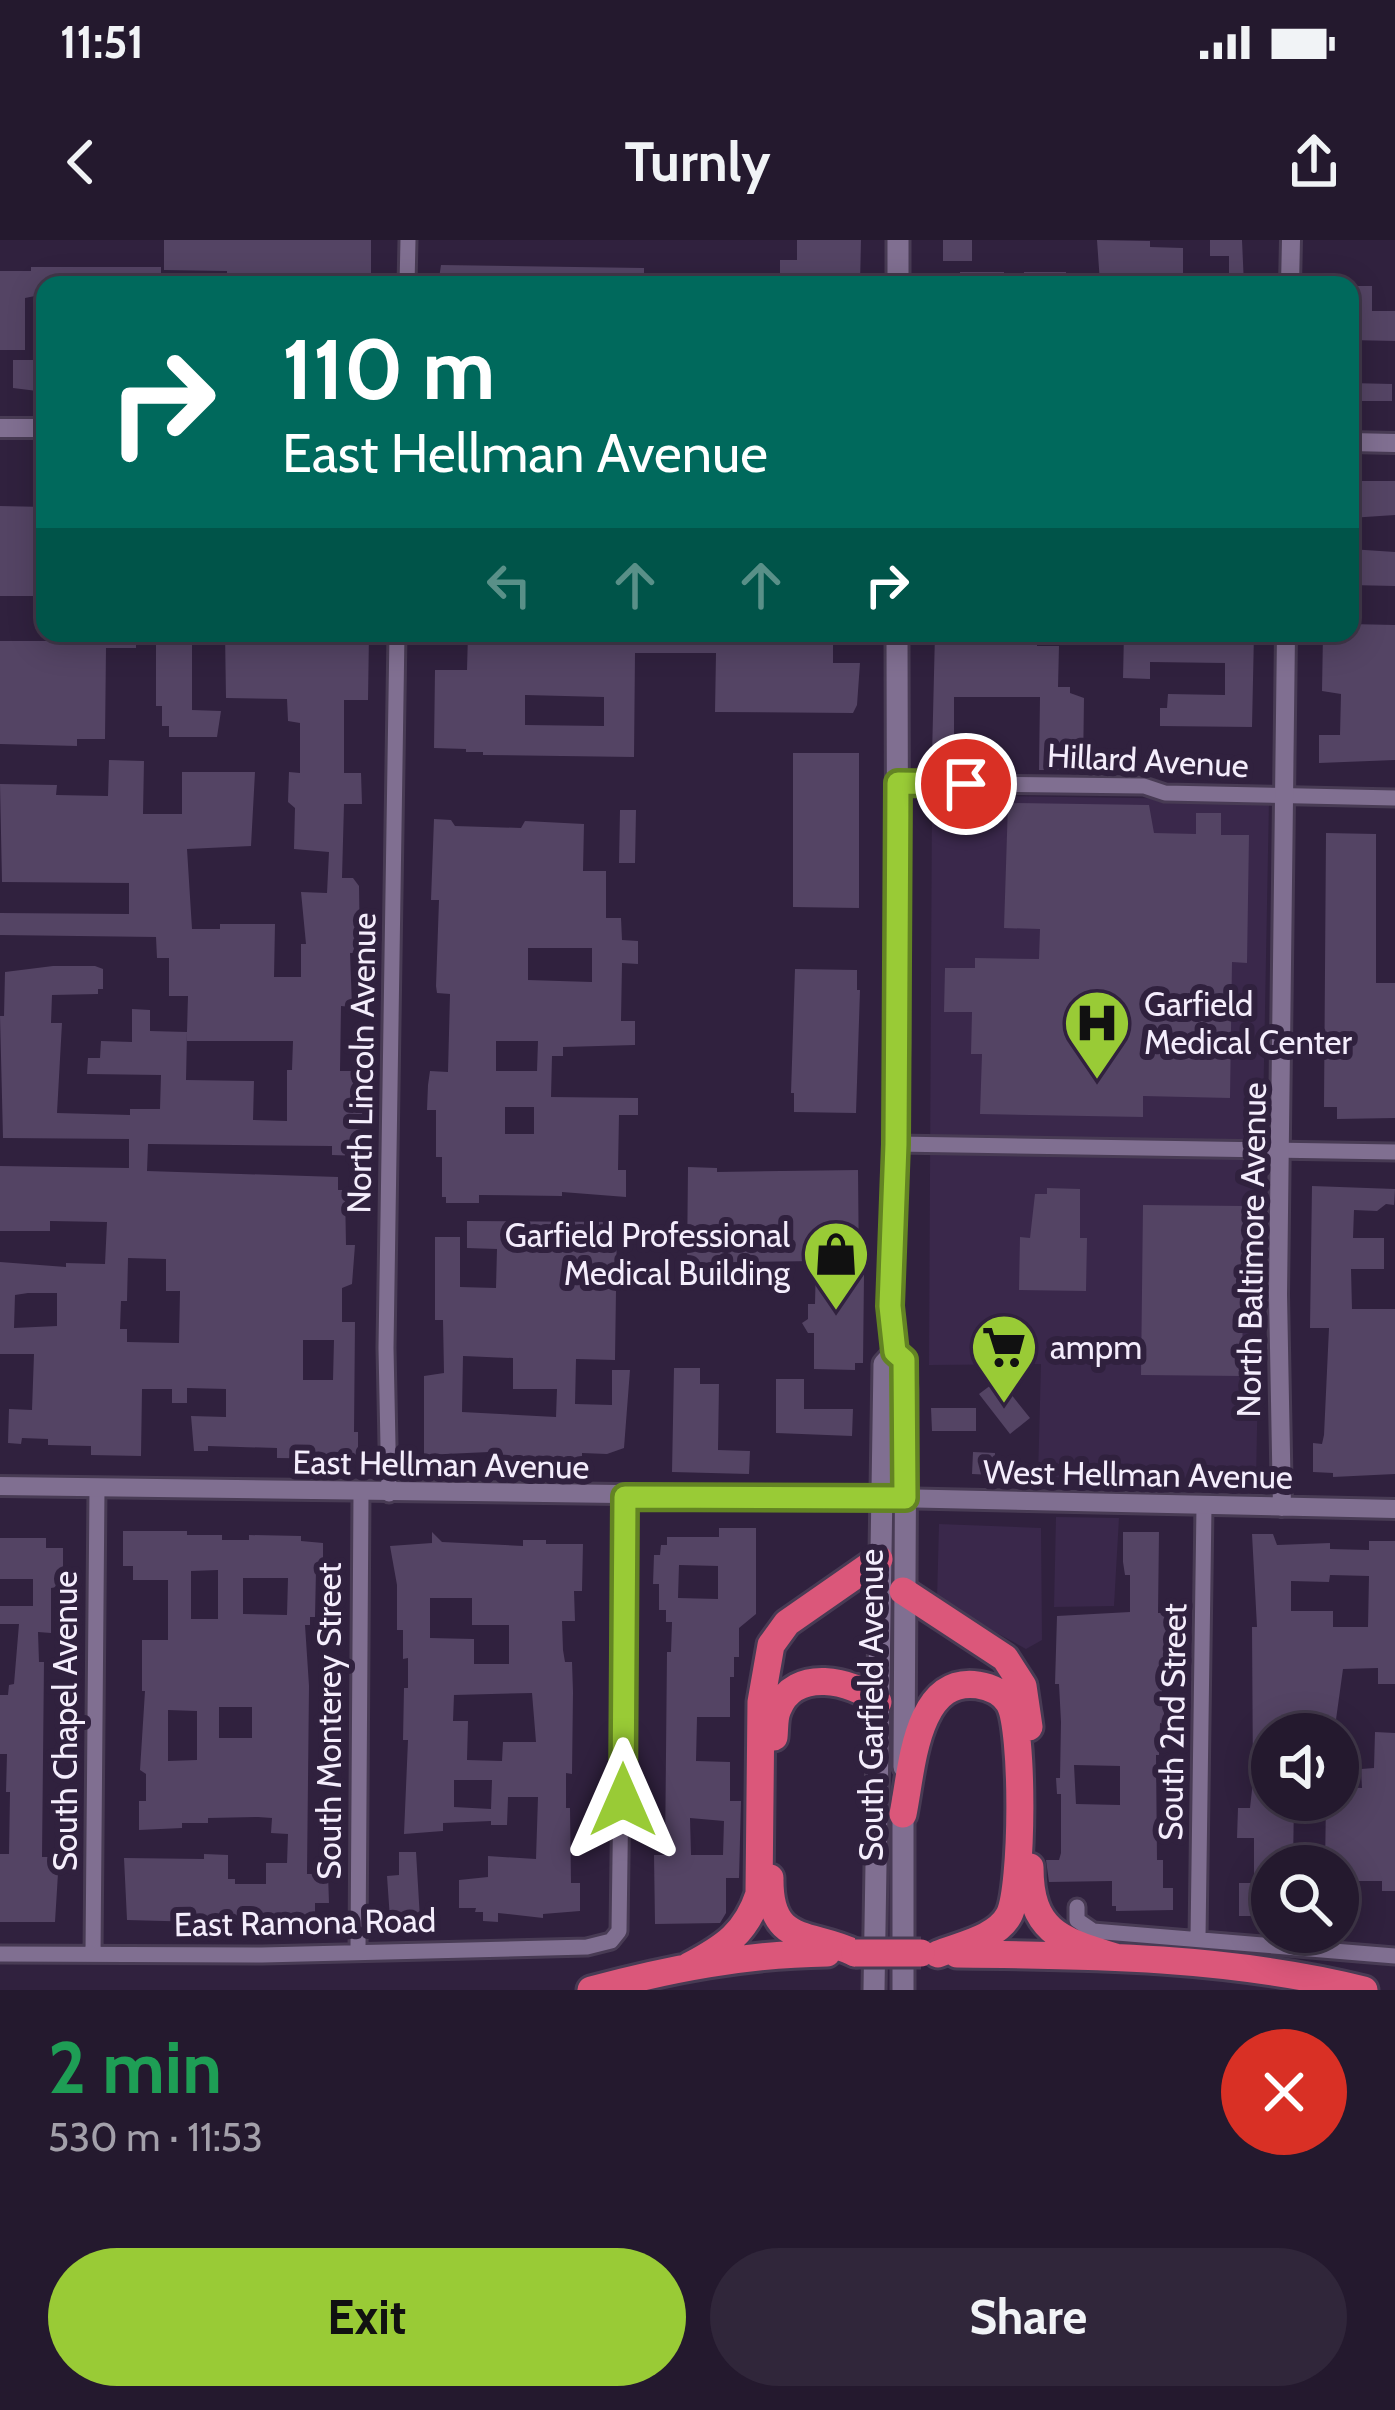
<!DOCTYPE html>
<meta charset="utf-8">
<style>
body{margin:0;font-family:Cabin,sans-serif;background:#30263a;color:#f1f3f6;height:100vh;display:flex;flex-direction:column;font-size:45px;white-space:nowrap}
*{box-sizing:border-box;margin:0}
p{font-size:39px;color:#a3a0aa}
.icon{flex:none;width:66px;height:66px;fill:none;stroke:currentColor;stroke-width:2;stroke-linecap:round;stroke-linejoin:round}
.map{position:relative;height:1750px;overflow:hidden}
.sheet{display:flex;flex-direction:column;background:#24192e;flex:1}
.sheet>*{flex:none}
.hud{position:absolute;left:36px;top:36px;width:1323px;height:366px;border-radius:24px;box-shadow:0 6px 30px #0003,0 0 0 3px #41384a;background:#00695c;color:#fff;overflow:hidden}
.fabs{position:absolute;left:1251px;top:1473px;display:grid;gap:24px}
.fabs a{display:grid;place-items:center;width:108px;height:108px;border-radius:50%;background:#24192e;box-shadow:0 6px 30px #0003,0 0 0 3px #41384a;font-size:60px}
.pin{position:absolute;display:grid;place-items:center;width:102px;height:102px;color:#fff;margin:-51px;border:6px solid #fff;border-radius:50%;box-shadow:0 3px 12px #0007}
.me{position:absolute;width:132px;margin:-66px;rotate:0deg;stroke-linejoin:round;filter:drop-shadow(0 0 9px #0008)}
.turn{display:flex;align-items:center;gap:42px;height:252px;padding:0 48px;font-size:54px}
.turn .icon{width:156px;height:156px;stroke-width:2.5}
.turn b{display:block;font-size:84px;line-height:102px}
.lanes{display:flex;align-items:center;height:114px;padding:0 48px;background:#0003;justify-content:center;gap:60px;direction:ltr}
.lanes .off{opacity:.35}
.round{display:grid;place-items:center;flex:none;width:126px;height:126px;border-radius:63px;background:#30263a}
.summary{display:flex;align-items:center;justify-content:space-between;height:204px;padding:0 48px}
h1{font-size:72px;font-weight:700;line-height:90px;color:#1e9e55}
.cta{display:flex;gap:24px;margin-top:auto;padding:24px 48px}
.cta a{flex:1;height:138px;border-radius:72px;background:#99cb36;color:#111;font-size:48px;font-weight:700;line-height:138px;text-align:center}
.cta a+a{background:#30263a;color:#f1f3f6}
.status{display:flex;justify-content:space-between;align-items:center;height:84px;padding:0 60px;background:#24192e;direction:ltr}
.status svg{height:33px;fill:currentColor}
header{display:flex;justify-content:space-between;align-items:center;height:156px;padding:0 48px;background:#24192e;font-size:54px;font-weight:700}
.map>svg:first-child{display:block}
.built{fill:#3a284b}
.building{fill:#544464;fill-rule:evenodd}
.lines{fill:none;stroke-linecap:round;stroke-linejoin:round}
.minor-casing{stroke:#483b54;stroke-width:21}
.tertiary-casing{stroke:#483b54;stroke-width:24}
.secondary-casing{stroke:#483b54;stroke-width:27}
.motorway-casing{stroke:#483b54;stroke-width:33}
.minor{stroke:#806f91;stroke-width:15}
.tertiary{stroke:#806f91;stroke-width:18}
.secondary{stroke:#806f91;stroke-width:21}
.motorway{stroke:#db577a;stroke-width:27}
.motorway-bridge-casing{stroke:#483b54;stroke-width:33;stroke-linecap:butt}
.motorway-bridge{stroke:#db577a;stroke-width:27}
.route-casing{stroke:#638423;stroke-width:30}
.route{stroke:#99cb36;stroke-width:21}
.labels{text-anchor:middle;stroke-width:12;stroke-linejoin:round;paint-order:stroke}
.street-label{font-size:33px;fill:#f4edfc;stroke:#30213e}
.poi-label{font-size:33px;fill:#f4edfc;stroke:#30213e;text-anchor:start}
</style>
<div class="status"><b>11:51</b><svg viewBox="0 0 49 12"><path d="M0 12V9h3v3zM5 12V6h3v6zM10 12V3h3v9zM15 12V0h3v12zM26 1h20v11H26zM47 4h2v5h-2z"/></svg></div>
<header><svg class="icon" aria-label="back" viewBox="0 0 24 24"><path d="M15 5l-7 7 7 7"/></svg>Turnly<svg class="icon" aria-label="share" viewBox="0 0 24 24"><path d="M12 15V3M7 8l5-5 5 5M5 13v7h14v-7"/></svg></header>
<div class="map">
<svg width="1395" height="1750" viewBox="0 0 1395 1750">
<rect width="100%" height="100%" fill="#30213e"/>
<!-- built -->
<path class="built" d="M932,555L1269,560L1256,1242L1038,1237L1041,1124L929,1125Z
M1056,1277L1119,1278L1114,1366L1054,1367Z
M939,1284L1041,1288L1042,1400L1026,1409L937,1360Z"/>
<!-- building -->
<path class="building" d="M164,0H371V45H227V31L164,30Z
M797,0H861L860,45H780V20H797Z
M943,0H972V21H943Z
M1097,0L1150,1V7L1183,8V45L1100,43Z
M1210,0H1242L1244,45H1229V16H1210Z
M441,25L644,28V45H438Z
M31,27H161V45H45V54L25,58V110H0V31H31Z
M960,32H1004V45H960Z
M1024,32H1066V45H1024Z
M1350,46H1372V71H1395V101L1350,100Z
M13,120H45V152L13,148Z
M1350,143L1392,144V161H1350Z
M1350,241H1395V275L1350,278Z
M0,266L45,267V356H0Z
M1350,309L1395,312V346L1350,345Z
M1350,384L1395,385V520L1319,523V495H1340L1341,454L1322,451L1323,393H1350Z
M53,393H136V408H106L105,499H77V506L0,504V401H53Z
M225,393H369L368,460H344V533H361L362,564H344L342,638H353L359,646L360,713H350L352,767L341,766L340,831H359V842H363L361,916L332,915V906L148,904L147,931L338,937V950H345L346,1005H355L352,1044L342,1048V1082H355L354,1192H358V1219L277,1218V1208L208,1206V1211H194L191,1176L226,1177V1149L187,1148V1163H172V1149H142L141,1216L91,1215V1206L48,1205V1199L22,1198L21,1204L8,1203L9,1169L32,1170L34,1114H0V1022L66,1027V1023L105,1024L107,982L50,981V991H0V926L129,928V899L3,898L0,776H4L5,732L53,726H95L103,729V749H98V754L52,755L51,783H62L57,873L130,875V869H160L161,835L87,834L88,818H100L101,801L132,802V769L150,770V791L187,792L188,756H169V718H157L156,697L0,695V673L129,674V643L2,642L0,544L57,545L56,555L108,556L109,520L144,521L143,574H182V532H255L251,606L187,609L192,689H220V684H275L274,737H301V704H306L301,652L327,653L329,612L294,609L295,568L288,562L289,532L300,533V483L288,481L287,459L226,458ZM187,792V801H293L292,830H287V881L253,880L254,841L186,840ZM128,1018L166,1019V1051H180L179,1103L127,1102V1089H120L121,1061H127ZM28,1053H57V1086L14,1088L15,1055ZM303,1100H334L333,1140H303Z
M468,393H826L833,395V423H860L857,465L853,473L715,472L716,413H635L634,517L483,515V512H466V509L434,508L435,430H467ZM525,455L604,457V486L525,485Z
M935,393H1037V406H1059L1058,447H1070V453L1084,458L1083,530H1039L1040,457H954V498L961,499V509H987V525H940L932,516Z
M1124,393L1184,397V393H1254L1252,487L1160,486V468H1167L1168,454L1225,455V423L1150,422V439L1123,438Z
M156,400H192V470L221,471L217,497H169V486H162V466H156Z
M793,513H859V668L793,667Z
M1008,563L1149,565L1154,593L1196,594V573H1221V595H1249L1247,723L1232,722L1230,858L1143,856V877L980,874L982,814H971L972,772H944L945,728H975V718L1039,719L1040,689L1004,688Z
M620,570H636L635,623H619Z
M434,579L451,580L455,586L521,588L525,581L584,584L583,631H606V678H621L622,700L638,701V724L622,723L621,781H635V805L563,807V816H552L551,857L638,858V875H619L618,930H626V957L562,952V956L479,955V963H446V957H442V917H436V870H427L428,845L430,831L448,832L450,754L437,753L436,746L439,660H431ZM528,708H592V742L528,740ZM496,801H538L537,831H496ZM505,867H534V894H505Z
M1326,593L1376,594V743H1395V878L1337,879V867H1324Z
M795,729L857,730V750H860L856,873L794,872V853H791Z
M688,927L717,928V932L858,930L859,1035H864L863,1123H855V1130L814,1129V1093H808L802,1083L808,1079V1064H815L816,1021L687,1023Z
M1312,946L1395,949L1394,965L1386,964L1377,971L1354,970L1353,998H1384V1029H1351L1352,1069H1395V1234L1333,1237V1233L1313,1232V1203L1322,1204L1324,1195L1329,1088H1310Z
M1047,948L1080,949V998H1087L1086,1051L1019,1050L1020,997L1030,998L1035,954H1047Z
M1143,965L1244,966L1242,1136L1141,1135Z
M467,981L617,982L615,1120L576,1119L575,1164L612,1165V1130H630L624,1208L607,1214L582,1213V1222L488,1217L489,1212L424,1215V1136L444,1133L443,1080H435V997H460V1047L496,1048L497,1009L467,1008ZM463,1116L513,1118V1149H557L556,1177L462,1172Z
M674,1128H700V1144H719L718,1210L750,1211L749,1234L672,1232Z
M776,1139H804V1169H853L852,1196L776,1193Z
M999,1139L1030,1178L1010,1194L979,1154Z
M931,1168H976V1191H932Z
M973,1212L995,1213L994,1235L972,1234Z
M719,1288H756V1374L739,1388V1417H734V1437H730V1477H697L696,1521L730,1522V1561H741L739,1638H726V1673L720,1683L655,1684L654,1615H665L667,1412H671L672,1382H666V1370H659V1344H653L654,1315H660L661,1305H667V1297H719ZM679,1325L718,1326V1359L678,1358ZM690,1578L724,1581L723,1615H691Z
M123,1291H187V1295H222V1300H249V1295L301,1296V1301L323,1303V1330H316L315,1377H310V1385H305L309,1446L307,1634H328L329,1663H315V1685L127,1680L124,1618L204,1619V1614L228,1615V1639H235V1644H266V1623H287L288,1594L271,1593L272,1578L258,1577L208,1578V1583H182V1588L139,1590V1561H146V1534L140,1530L145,1451H142V1400H168V1340H133V1326H123ZM218,1330V1379H191V1331ZM243,1338H288L287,1375L243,1374ZM219,1467H252V1498H219ZM168,1470L197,1471V1520L168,1521Z
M432,1292L442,1302L523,1306V1300H546V1304H583L582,1351H574L575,1381H562L563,1410L565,1422H572L573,1452L572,1534L566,1533V1568H570L571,1643H580V1671L543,1674V1678L498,1673V1682L483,1681V1672H475L476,1668H459V1640L488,1637V1616L536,1619L538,1557H508L507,1585H491V1581L443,1583V1591L404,1594L408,1500H403L404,1448H408V1418L403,1419V1390H397V1345L390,1306L432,1303ZM430,1358H472V1385H509V1424H474V1399L430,1398ZM532,1453L536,1502H503L502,1521L467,1520L468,1481H453L454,1455ZM454,1540H492L491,1569L454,1567Z
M1123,1292H1159L1158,1373H1167L1162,1451L1165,1484L1160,1483L1159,1515H1156L1157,1620H1163V1648H1173V1670L1116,1671V1666H1112V1641L1049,1642L1046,1620H1059L1061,1613V1554H1057L1056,1538H1060L1061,1482L1059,1444H1055L1057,1376L1130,1372V1335H1125L1123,1322ZM1074,1525L1120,1526V1565L1076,1564Z
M1252,1294H1273L1277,1305L1330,1303V1309L1369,1310V1301H1395V1444H1378V1428L1343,1429L1334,1494H1305L1304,1483H1272V1560H1294L1293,1626H1272V1667H1263V1676H1239V1643H1254V1598H1237L1238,1568H1250L1253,1541L1252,1387H1257ZM1330,1335L1369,1336L1368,1387H1333V1371H1291V1341L1329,1342Z
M0,1298H46V1308H63V1346L51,1348V1393L38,1392L39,1422H44L42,1617H59L55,1682H0V1614H9L10,1552H6L7,1514H0V1455H8L9,1445L14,1444L19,1384H0V1366H33V1339H0Z
M1375,1492L1395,1493V1651H1382V1641H1338V1626H1325L1326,1560H1338V1547L1362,1548L1361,1529L1374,1528Z
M399,1612H416L420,1679H390L387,1636L399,1635Z"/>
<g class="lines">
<!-- minor casing -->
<g class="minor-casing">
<path id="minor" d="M407,45L408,0
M898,543L1144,546L1165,553L1395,558
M896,904L1395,912
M389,1254L386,1108L397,393
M1077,1667V1680L1093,1691L1395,1716
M1198,1698L1204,1266
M358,1710L361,1253
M0,1714L262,1715L587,1707L611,1701L619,1691L625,1257
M93,1714L97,1248"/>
</g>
<!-- tertiary casing -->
<g class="tertiary-casing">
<path id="tertiary" d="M1290,45L1291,0
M0,188H45
M1350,202L1395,203
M0,1246L848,1257L1395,1269
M1282,1267L1278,1055L1286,393"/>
</g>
<!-- secondary casing -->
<g class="secondary-casing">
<path id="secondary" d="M898,45V0
M895,1112L904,1120L906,1151L904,1527
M874,1750L884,1124L895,1112L890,1066L898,803L897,393
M903,1750V1558"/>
</g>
<!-- motorway casing -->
<g class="motorway-casing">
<path id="motorway" d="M903,1351L1005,1418L1023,1446L1029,1487
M774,1497C775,1488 774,1477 778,1469C794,1427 853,1440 878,1462
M903,1574C912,1531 915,1436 978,1445C990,1447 1002,1452 1009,1463C1024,1488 1023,1648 1009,1675C997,1698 961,1705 938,1714
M1030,1627C1030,1692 1061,1700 1115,1717
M770,1638C769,1707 811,1691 855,1713
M957,1714C1093,1715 1232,1717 1364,1750
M689,1726C725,1707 746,1693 759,1654L761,1462L771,1405L787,1383L879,1319
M591,1750C669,1729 746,1714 827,1713"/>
</g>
<!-- minor -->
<use href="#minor" class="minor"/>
<!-- tertiary -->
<use href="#tertiary" class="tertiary"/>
<!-- secondary -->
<use href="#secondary" class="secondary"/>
<!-- motorway -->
<use href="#motorway" class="motorway"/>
<!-- motorway-bridge casing -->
<g class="motorway-bridge-casing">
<path id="motorway-bridge" d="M855,1713H921"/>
</g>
<!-- motorway-bridge -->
<use href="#motorway-bridge" class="motorway-bridge"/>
</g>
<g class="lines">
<!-- route casing -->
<g class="route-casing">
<path id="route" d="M623,1560L625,1257L905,1258L904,1120L895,1112L890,1066L896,904L898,543L966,544"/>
</g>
<!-- route -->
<use href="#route" class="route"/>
</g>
<!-- icons -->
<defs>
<g id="hospital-pin" transform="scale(3.45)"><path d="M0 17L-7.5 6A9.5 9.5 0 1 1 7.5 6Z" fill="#99cb36" stroke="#30213e"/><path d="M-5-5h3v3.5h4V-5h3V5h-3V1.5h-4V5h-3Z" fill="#111"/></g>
<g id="shop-pin" transform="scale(3.45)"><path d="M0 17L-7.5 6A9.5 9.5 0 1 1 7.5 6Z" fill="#99cb36" stroke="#30213e"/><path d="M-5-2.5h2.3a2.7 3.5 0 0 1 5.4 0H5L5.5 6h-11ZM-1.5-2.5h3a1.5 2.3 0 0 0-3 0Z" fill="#111"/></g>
<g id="supermarket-pin" transform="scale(3.45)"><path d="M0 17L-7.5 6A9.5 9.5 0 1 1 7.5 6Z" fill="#99cb36" stroke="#30213e"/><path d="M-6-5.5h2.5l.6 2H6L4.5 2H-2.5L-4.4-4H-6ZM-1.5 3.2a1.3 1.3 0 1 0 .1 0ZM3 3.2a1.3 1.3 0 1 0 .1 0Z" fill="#111"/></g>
</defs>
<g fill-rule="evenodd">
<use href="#hospital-pin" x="1097" y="783"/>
<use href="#shop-pin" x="836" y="1014"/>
<use href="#supermarket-pin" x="1004" y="1107"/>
</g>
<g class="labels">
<!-- street labels -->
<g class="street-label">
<text transform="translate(1148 520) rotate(3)" y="12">Hillard Avenue</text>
<text transform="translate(361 823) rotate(-89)" y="12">North Lincoln Avenue</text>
<text transform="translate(1251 1010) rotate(-89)" y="12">North Baltimore Avenue</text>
<text transform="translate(441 1224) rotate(1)" y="12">East Hellman Avenue</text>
<text transform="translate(1138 1234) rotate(1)" y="12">West Hellman Avenue</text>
<text transform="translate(871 1465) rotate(-90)" y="12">South Garfield Avenue</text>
<text transform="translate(65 1481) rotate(-90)" y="12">South Chapel Avenue</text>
<text transform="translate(329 1481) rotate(-90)" y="12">South Monterey Street</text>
<text transform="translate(1172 1482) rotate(-89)" y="12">South 2nd Street</text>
<text transform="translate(305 1682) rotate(-1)" y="12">East Ramona Road</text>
</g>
<!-- poi labels -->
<g class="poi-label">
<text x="1144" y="776">Garfield<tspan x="1144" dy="38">Medical Center</tspan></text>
<text x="790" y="1007" text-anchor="end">Garfield Professional<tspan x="790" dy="38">Medical Building</tspan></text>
<text x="1050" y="1119">ampm</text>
</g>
</g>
</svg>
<div class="fabs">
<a><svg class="icon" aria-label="sound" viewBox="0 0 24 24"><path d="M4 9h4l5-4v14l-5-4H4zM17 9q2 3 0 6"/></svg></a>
<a><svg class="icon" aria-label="search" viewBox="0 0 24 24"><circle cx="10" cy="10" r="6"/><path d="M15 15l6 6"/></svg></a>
</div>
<div class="pin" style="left:966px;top:544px;background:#d93025"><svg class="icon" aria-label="arrive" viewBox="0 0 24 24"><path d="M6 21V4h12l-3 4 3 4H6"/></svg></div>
<svg class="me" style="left:623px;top:1560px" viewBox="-20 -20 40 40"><path d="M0-17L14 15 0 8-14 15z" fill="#99cb36" stroke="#fff" stroke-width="4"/></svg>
<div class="hud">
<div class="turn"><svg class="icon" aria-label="right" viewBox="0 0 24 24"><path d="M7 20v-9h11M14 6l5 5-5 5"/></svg><div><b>110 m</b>East Hellman Avenue</div></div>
<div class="lanes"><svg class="icon off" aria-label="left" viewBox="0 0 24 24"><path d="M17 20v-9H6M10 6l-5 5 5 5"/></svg><svg class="icon off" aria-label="ahead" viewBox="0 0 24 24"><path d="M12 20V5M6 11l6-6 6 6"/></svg><svg class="icon off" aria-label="ahead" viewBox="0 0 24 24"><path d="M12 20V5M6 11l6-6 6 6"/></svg><svg class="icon" aria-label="right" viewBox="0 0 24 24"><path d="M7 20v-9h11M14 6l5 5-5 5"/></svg></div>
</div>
</div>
<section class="sheet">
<div class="summary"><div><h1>2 min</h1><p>530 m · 11:53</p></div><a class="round" style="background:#d93025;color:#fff"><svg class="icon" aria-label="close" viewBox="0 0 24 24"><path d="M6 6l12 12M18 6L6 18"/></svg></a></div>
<div class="cta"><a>Exit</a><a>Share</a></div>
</section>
